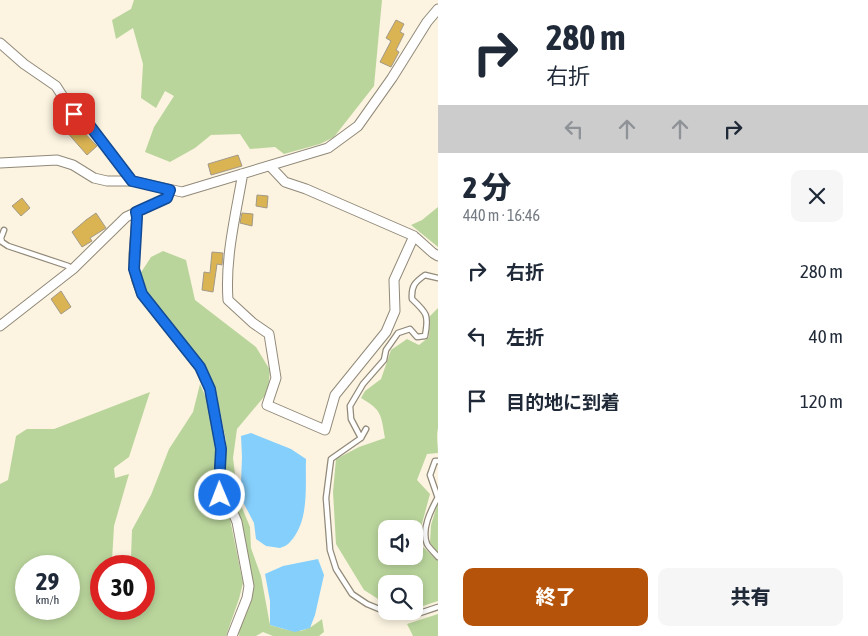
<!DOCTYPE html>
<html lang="ja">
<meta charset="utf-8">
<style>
body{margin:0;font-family:"Asap Condensed","Noto Sans JP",sans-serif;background:#f6f6f7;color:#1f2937;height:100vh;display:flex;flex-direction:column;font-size:19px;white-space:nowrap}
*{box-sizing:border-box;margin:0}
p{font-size:16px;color:#747a83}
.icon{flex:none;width:28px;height:28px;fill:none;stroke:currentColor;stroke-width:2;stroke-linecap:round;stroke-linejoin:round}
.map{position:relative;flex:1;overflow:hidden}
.panel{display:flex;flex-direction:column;background:#fff;width:430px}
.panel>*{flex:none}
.hud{background:#fff;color:#1f2937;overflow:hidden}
.tools{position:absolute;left:378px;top:520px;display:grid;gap:10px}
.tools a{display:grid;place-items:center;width:45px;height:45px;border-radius:10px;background:#fff;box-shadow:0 2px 8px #0003;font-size:25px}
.speed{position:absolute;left:15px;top:555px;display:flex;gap:10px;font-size:25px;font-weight:700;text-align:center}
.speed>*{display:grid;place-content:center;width:65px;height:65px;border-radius:50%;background:#fff;box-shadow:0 2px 8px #0003;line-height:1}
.speed small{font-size:12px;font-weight:400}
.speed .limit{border:8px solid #d22;background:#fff;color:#111}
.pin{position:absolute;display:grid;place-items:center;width:42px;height:42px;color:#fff;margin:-21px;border-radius:10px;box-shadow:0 2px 8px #0006}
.me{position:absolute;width:55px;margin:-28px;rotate:359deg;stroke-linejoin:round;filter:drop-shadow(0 0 4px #0008)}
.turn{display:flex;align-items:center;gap:18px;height:105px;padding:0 25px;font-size:22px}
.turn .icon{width:65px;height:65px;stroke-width:2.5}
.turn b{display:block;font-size:35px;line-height:42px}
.lanes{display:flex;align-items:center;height:48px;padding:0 25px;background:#0003;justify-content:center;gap:25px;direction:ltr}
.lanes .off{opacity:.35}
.round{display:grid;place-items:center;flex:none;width:52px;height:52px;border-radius:10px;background:#f6f6f7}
.head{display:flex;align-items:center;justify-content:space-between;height:85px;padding:0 25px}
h1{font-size:30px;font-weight:800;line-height:38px}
.button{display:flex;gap:10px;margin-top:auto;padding:10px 25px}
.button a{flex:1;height:58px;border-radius:10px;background:#b45309;color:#fff;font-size:20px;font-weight:800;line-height:58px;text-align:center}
.button a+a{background:#f6f6f7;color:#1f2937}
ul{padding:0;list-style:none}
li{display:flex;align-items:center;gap:15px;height:65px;padding:0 25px}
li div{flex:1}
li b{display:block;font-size:19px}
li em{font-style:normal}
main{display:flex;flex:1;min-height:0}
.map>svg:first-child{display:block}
.green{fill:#bad59c;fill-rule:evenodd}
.water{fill:#85cffd}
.building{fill:#dab353;stroke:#a29a89}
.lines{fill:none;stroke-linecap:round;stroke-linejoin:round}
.lane-casing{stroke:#918979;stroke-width:7}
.street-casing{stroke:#918979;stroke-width:11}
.lane{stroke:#fff;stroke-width:4.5}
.street{stroke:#fff;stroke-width:9}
.route-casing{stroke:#114b97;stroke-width:12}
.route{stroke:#1a73e8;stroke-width:9}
</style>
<main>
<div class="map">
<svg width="438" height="636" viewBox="0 0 438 636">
<rect width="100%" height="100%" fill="#fcf4e1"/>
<!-- green -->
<path class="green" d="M134,0H382L374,86L334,137L320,144L284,154L275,147L250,149L240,134L211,135L195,148L170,162L145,152L154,127L174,96L165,91L156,108L141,98L143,64L133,28L116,39L112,20L131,9Z
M438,207V247L411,225L422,220Z
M163,251L186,260L195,300L256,347L270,370L268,392L237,429L233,458L238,498L250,527L251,548L261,576L270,625C295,632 301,636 322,619L324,632L319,636H273L263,632L256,636H239L240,620L253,587L224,493L226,441L215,388L203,366L153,302L145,288L140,274L151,257Z
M438,308V428C436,437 438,444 438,453L427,454L417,480L430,494L420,531L421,545L438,561V601L414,609V584H386V604L364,590L336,544L333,492L336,459L359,447L385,438C381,415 382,410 361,398L365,391L381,379L391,350L407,339L419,345L429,337L430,316ZM386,529H414V556H386Z
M200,384L207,400L216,455L214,480L215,497L230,519L243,583L239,599L226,636H0V484L8,480L16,436L27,429H54L150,392L129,457L114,468L115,478L129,474L114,526L112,561L131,557L132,530L151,495L169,449L193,412ZM26,566H69V609H26ZM101,566H144V609H101Z
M438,502V554L430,543L431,525Z
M438,614V636H413L407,624Z"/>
<!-- water -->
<path class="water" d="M251,433L291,449L306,459C305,485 310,521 290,542C288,545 283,547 280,548L266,546L256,539L254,523L243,502L241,482L242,457L241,436Z
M318,559L324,575L315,615L310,628L295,632L270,625V601L265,574L283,566Z"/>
<!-- building -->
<path class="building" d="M396,20L404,24L400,32L404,34L396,50L399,52L391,67L380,62L391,41L386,38Z
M74,122L97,146L87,155L65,130Z
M238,155L242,166L211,175L208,164Z
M257,195L268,196L267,208L256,206Z
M22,198L30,208L21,216L12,206Z
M96,213L106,228L90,238L92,241L82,247L72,232L86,220Z
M242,213L253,214L252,226L240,223Z
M212,252L223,253L222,265L217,264L213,292L202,290L204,272L210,273Z
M61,291L71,307L61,314L51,299Z"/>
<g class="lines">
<!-- lane casing -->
<g class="lane-casing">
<path id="lane" d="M4,230L1,238L2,242L8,246L68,266L73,269
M366,429L361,438L351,419L350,406L363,384L384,360L386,350L398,333L410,329L417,337L425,336C429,315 427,313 412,299C411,286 415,282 425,275L438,278
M361,438L331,459L326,498L330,550L336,569L352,594L367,604L384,611L398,615H414L438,607
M438,497C431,510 421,529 427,544C429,548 435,553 438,557
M438,498L430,475L435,461H438"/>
</g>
<!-- street casing -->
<g class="street-casing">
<path id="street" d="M0,43L24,64L56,86L74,114L84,118L132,181
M0,163L57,160L73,165L94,178L107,181H132L182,192L328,148L358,126L392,78L427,22L438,9
M270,166L285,182L306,189L414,236L433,253L438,256
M241,174L242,178C235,218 225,259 228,300L253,323L269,334L276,378L267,405L325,430L335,395L386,332L395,311L394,280L414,236
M136,212L137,217L134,254V269L137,281L142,294L200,367L210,389L221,449L219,487L220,495L234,515L237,522L249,586L247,598L232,636
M0,326L73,269L126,217L167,198L169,190"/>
</g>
<!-- lane -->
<use href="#lane" class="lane"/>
<!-- street -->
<use href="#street" class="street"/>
</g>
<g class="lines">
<!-- route casing -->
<g class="route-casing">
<path id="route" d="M74,114L84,118L132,181L170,190L167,198L136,212L137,217L134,269L142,294L200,367L210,389L221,449L219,487L220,495"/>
</g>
<!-- route -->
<use href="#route" class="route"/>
</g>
</svg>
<div class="tools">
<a><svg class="icon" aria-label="sound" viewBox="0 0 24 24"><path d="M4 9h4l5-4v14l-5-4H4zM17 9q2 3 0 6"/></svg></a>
<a><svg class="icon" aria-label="search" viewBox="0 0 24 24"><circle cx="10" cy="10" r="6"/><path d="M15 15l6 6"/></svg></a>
</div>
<div class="speed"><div>29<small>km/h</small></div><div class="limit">30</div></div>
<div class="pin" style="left:74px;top:114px;background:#d93025"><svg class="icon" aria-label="arrive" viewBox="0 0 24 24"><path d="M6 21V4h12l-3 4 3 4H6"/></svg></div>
<svg class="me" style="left:220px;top:495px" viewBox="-20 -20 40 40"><circle r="17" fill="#1a73e8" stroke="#fff" stroke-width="3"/><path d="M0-11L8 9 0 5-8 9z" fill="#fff"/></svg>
</div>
<section class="panel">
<div class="hud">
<div class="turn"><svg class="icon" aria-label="right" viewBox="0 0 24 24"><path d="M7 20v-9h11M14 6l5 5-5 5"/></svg><div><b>280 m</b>右折</div></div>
<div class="lanes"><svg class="icon off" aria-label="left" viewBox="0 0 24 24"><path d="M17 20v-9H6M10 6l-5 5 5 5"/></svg><svg class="icon off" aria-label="ahead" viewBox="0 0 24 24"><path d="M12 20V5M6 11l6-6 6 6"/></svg><svg class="icon off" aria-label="ahead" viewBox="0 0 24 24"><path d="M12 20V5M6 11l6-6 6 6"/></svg><svg class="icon" aria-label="right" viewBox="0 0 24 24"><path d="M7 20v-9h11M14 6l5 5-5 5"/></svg></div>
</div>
<div class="head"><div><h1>2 分</h1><p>440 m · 16:46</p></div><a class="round"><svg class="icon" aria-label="close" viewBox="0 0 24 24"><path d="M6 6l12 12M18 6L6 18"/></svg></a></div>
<ul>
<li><svg class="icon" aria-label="right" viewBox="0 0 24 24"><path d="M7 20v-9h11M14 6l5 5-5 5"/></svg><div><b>右折</b></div><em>280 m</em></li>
<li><svg class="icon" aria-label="left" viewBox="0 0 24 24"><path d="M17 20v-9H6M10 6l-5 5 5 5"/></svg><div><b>左折</b></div><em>40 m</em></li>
<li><svg class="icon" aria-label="arrive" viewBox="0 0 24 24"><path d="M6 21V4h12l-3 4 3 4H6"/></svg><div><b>目的地に到着</b></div><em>120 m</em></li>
</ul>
<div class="button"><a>終了</a><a>共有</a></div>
</section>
</main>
